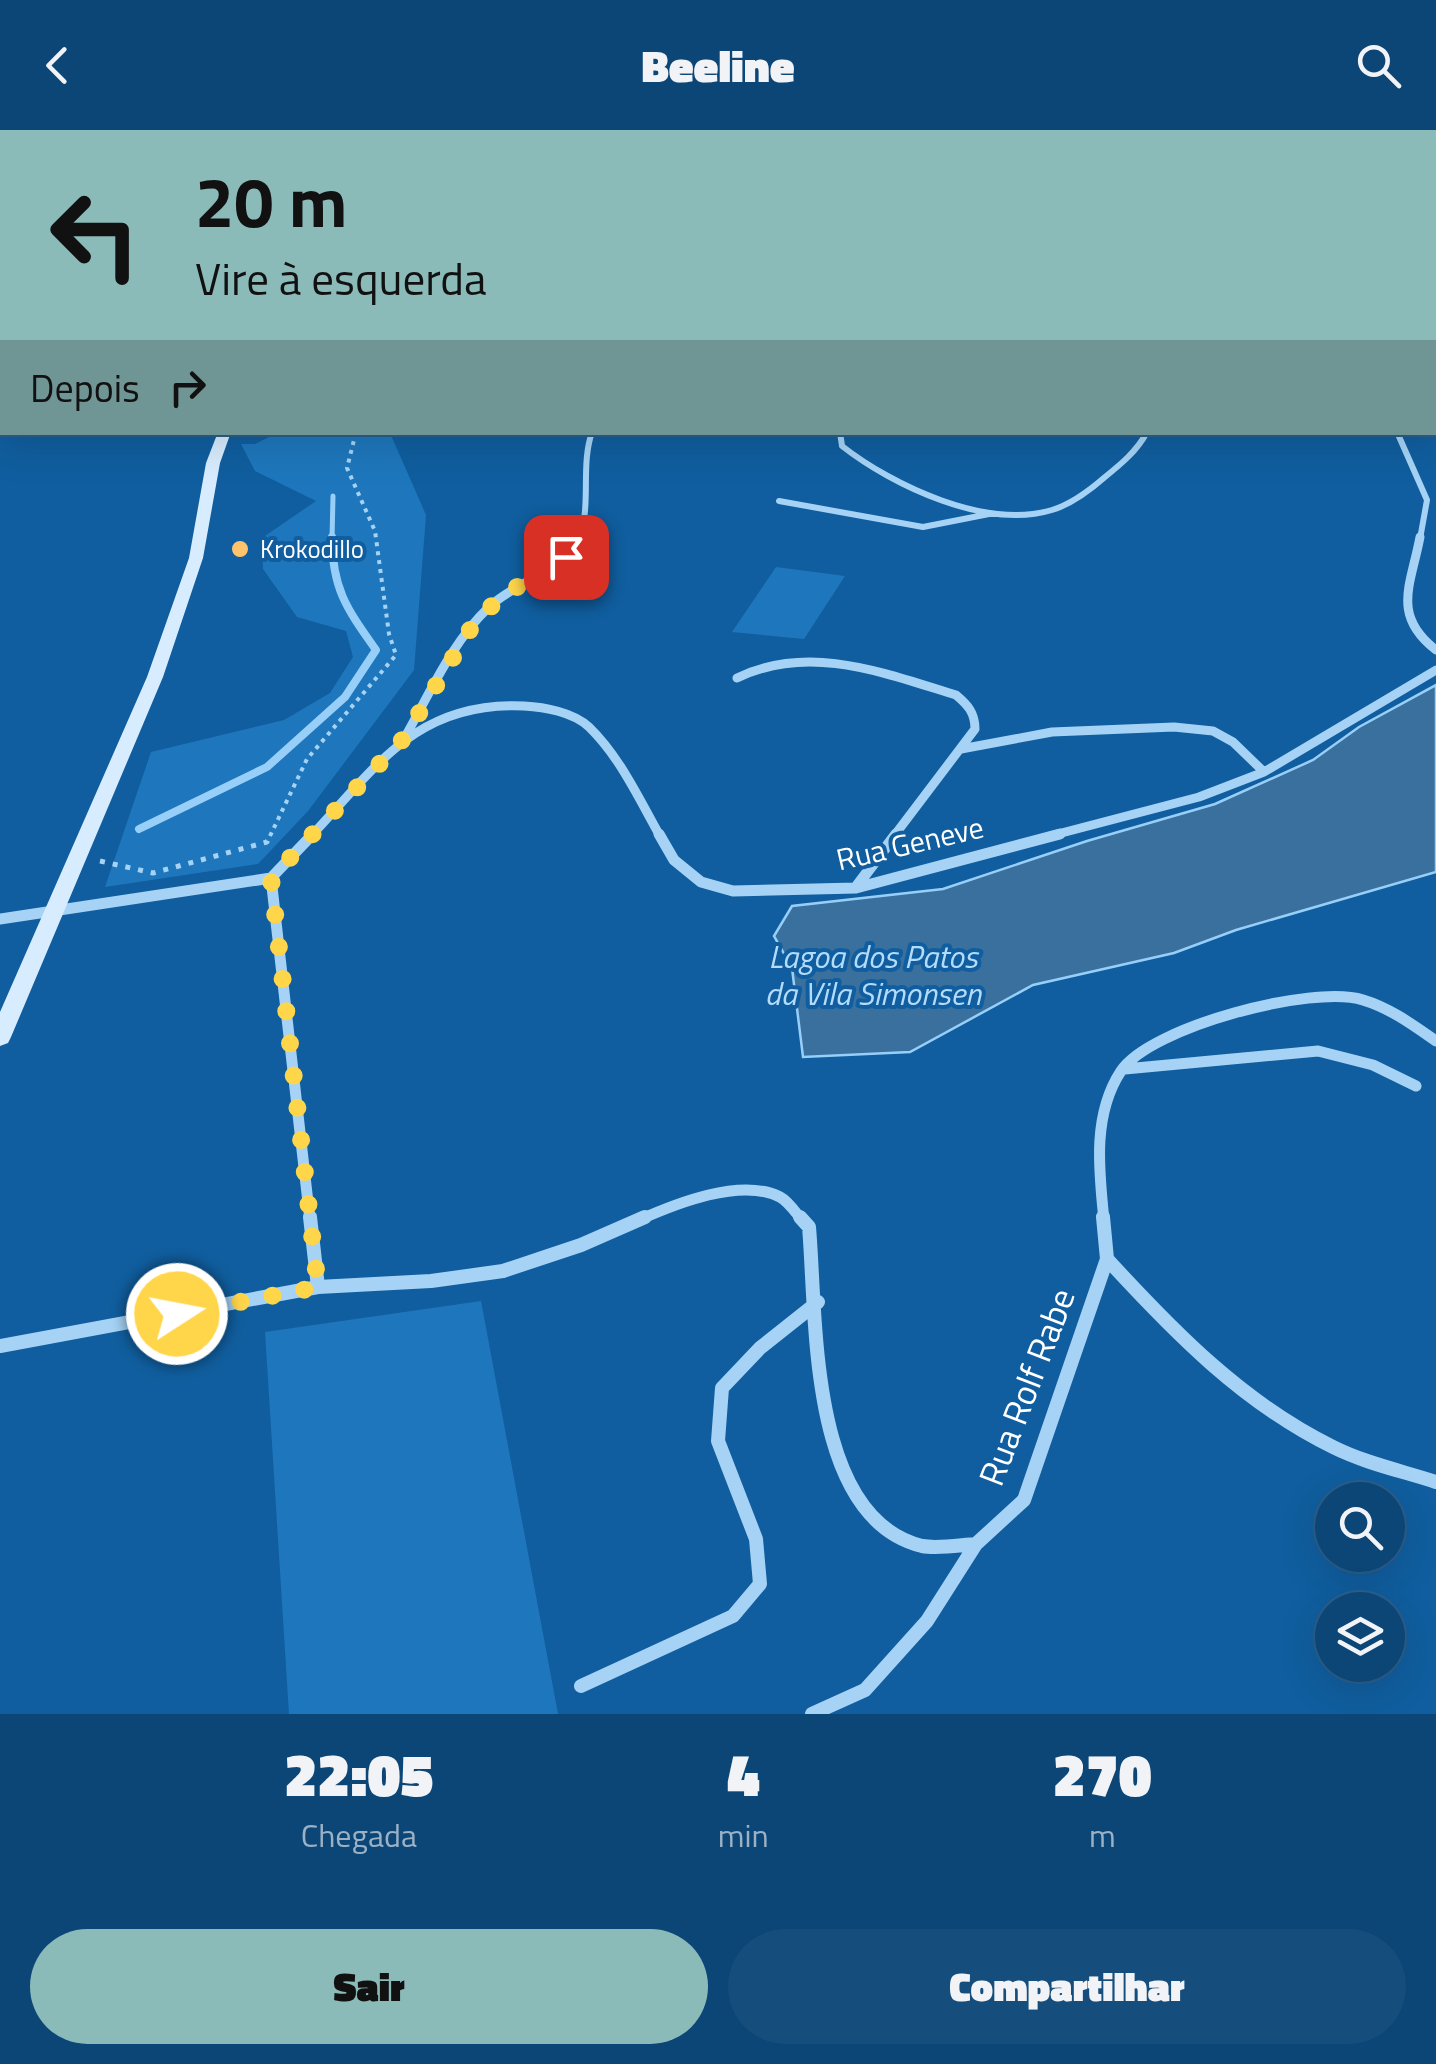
<!DOCTYPE html>
<html lang="pt">
<meta charset="utf-8">
<style>
body{margin:0;font-family:"Titillium Web",sans-serif;background:#154d7c;color:#f1f3f6;height:100vh;display:flex;flex-direction:column;font-size:38px;white-space:nowrap}
*{box-sizing:border-box;margin:0}
p{font-size:32px;color:#9ab1c6}
.icon{flex:none;width:55px;height:55px;fill:none;stroke:currentColor;stroke-width:2;stroke-linecap:round;stroke-linejoin:round}
.map{position:relative;height:1584px;overflow:hidden}
.side{display:flex;flex-direction:column;background:#0c4677;flex:1}
.side>*{flex:none}
.banner{position:absolute;left:0px;top:0px;width:1438px;height:305px;box-shadow:0 10px 40px #0002,0 0 0 2px #2c5e89;background:#8bbbb9;color:#111;overflow:hidden}
.buttons{position:absolute;left:1315px;top:1352px;display:grid;gap:20px}
.buttons a{display:grid;place-items:center;width:90px;height:90px;border-radius:50%;background:#0c4677;box-shadow:0 10px 40px #0002,0 0 0 2px #2c5e89;font-size:50px}
.pin{position:absolute;display:grid;place-items:center;width:85px;height:85px;color:#fff;margin:-42px;border-radius:20px;box-shadow:0 5px 15px #0006}
.me{position:absolute;width:110px;margin:-55px;rotate:79deg;stroke-linejoin:round;filter:drop-shadow(0 0 8px #0008)}
.turn{display:flex;align-items:center;gap:35px;height:210px;padding:0 30px;font-size:45px}
.turn .icon{width:130px;height:130px;stroke-width:2.5}
.turn b{display:block;font-size:70px;line-height:85px}
.then{display:flex;align-items:center;height:95px;padding:0 30px;background:#0003;gap:20px;font-size:38px}
.eta{display:flex;justify-content:space-evenly;align-items:center;height:170px;text-align:center}
.eta b{font-size:60px;font-weight:800;line-height:70px}
.action{display:flex;gap:20px;margin-top:auto;padding:20px 30px}
.action a{flex:1;height:115px;border-radius:60px;background:#8bbbb9;color:#111;font-size:40px;font-weight:800;line-height:115px;text-align:center}
.action a+a{background:#154d7c;color:#f1f3f6}
header{display:flex;justify-content:space-between;align-items:center;height:130px;padding:0 30px;background:#0c4677;font-size:45px;font-weight:800}
.map>svg:first-child{display:block}
.green{fill:#1e77bc}
.water{fill:#39709e;stroke:#98cff9;stroke-width:2.5}
.lines{fill:none;stroke-linecap:round;stroke-linejoin:round}
.stream-far1{stroke:#98cff9;stroke-width:5}
.stream{stroke:#98cff9;stroke-width:8}
.path-far1{stroke:#a6d3f5;stroke-width:4;stroke-dasharray:4 5;stroke-linecap:butt}
.path{stroke:#a6d3f5;stroke-width:5;stroke-dasharray:5 8;stroke-linecap:butt}
.street-far4{stroke:#a6d3f5;stroke-width:5}
.street-far3{stroke:#a6d3f5;stroke-width:6}
.street-far2{stroke:#a6d3f5;stroke-width:9}
.street-far1{stroke:#a6d3f5;stroke-width:11}
.street{stroke:#a6d3f5;stroke-width:14}
.secondary{fill:#d7ecfe;fill-rule:evenodd}
.route{stroke:#ffd54a;stroke-width:18;stroke-dasharray:0 32.4}
.poi-dot{fill:#ffc46b;stroke:#105e9f;stroke-width:4}
.labels{text-anchor:middle;stroke-width:8;stroke-linejoin:round;paint-order:stroke}
.far-poi-label{font-size:25px;fill:#fff;stroke:#105e9f;text-anchor:start}
.street-label{font-size:30px;fill:#fff;stroke:#105e9f}
.water-label{font-size:32px;font-style:italic;fill:#b3dcfc;stroke:#105e9f}
.near-street-label{font-size:35px;fill:#fff;stroke:#105e9f}
</style>
<header><svg class="icon" aria-label="back" viewBox="0 0 24 24"><path d="M15 5l-7 7 7 7"/></svg>Beeline<svg class="icon" aria-label="search" viewBox="0 0 24 24"><circle cx="10" cy="10" r="6"/><path d="M15 15l6 6"/></svg></header>
<div class="map">
<svg width="1436" height="1584" viewBox="0 0 1436 1584">
<rect width="100%" height="100%" fill="#105e9f"/>
<!-- green -->
<path class="green" d="M641,0H1104L1107,2H641Z
M277,303H390L426,385L414,540L308,681L258,734L105,757L151,622L284,590L330,563L353,527L346,501L297,487L263,439L262,408L316,371L255,341L241,314H255Z
M776,437L845,446L804,509L732,502Z
M481,1171L558,1584H289L265,1202Z"/>
<!-- water -->
<path class="water" d="M1436,555V742L1236,800L1174,823L1033,855L910,922L803,927L792,838L774,806L792,776L943,759L1087,711L1215,674L1313,630L1359,597Z"/>
<g class="lines">
<!-- stream-far1 -->
<path class="stream-far1" d="M332,409L333,366"/>
<!-- stream -->
<path class="stream" d="M139,699L267,637L345,567L376,520C347,479 332,459 332,407"/>
<!-- path-far1 -->
<path class="path-far1" d="M270,706L307,629L396,525L389,504L375,401L347,338L356,302"/>
<!-- path -->
<path class="path" d="M100,731L153,743L267,712L271,704"/>
<!-- street-far4 -->
<path class="street-far4" d="M116,0L128,2
M1203,0L1209,2
M1364,0L1369,2
M287,2L302,0"/>
<!-- street-far3 -->
<path class="street-far3" d="M840,302L842,316C893,356 987,400 1052,380C1072,374 1089,361 1105,347C1121,334 1137,321 1147,302
M1397,302L1427,370L1420,409
M779,371L923,397L989,384
M579,409C592,374 580,337 592,302"/>
<!-- street-far2 -->
<path class="street-far2" d="M1420,407C1411,455 1391,485 1436,520
M737,548C809,513 884,543 956,565C968,575 975,583 975,599L894,706
M405,607C430,563 452,512 489,477C518,450 561,443 580,407
M961,619L1052,602L1174,597L1213,601L1233,612L1264,642
M311,706C377,636 417,571 524,576C544,577 573,582 589,597C620,627 639,669 660,706
M1050,706L1199,667L1264,642L1436,540"/>
<!-- street-far1 -->
<path class="street-far1" d="M659,704L674,730L701,752L733,761L856,758L1060,704
M271,748L313,704
M271,748L310,1090
M856,757L896,704
M0,789L271,748
M1125,939L1318,921L1373,935L1416,956
M639,1090C675,1074 741,1047 780,1067C788,1071 796,1083 802,1090
M1104,1090C1099,1041 1092,985 1121,941C1150,897 1313,854 1363,870C1390,878 1413,895 1436,911"/>
<!-- street -->
<path class="street" d="M310,1087L318,1157
M800,1087L809,1097C817,1189 808,1388 922,1416C938,1419 960,1415 976,1414L1024,1370L1107,1129L1103,1087
M1107,1129C1174,1202 1243,1273 1333,1317C1365,1333 1402,1341 1436,1352
M0,1216L318,1157L431,1151L503,1141L581,1115L645,1087
M581,1556L733,1486L760,1454L756,1409L718,1311L722,1258L760,1218L818,1172
M812,1584L865,1560L927,1491L976,1414"/>
<!-- secondary -->
<path class="secondary" d="M218,302H231L220,333L203,428L163,547L11,907L8,913L0,916V882L147,547L189,428L206,333Z"/>
</g>
<g class="lines">
<!-- route -->
<path class="route" d="M177,1184L318,1157L271,748L404,608L476,490L504,465L566,427"/>
</g>
<!-- markers -->
<circle class="poi-dot" cx="240" cy="419" r="10"/>
<g class="labels">
<!-- far-poi labels -->
<g class="far-poi-label">
<text x="260" y="428">Krokodillo</text>
</g>
<!-- street labels -->
<g class="street-label">
<text transform="translate(910 714) rotate(-13)" y="10">Rua Geneve</text>
</g>
<!-- water labels -->
<g class="water-label">
<text x="873" y="838">Lagoa dos Patos<tspan x="873" dy="37">da Vila Simonsen</tspan></text>
</g>
<!-- near-street labels -->
<g class="near-street-label">
<text transform="translate(1027 1257) rotate(-69)" y="12">Rua Rolf Rabe</text>
</g>
</g>
</svg>
<div class="buttons">
<a><svg class="icon" aria-label="search" viewBox="0 0 24 24"><circle cx="10" cy="10" r="6"/><path d="M15 15l6 6"/></svg></a>
<a><svg class="icon" aria-label="layers" viewBox="0 0 24 24"><path d="M12 4l9 5-9 5-9-5zM3 14l9 5 9-5"/></svg></a>
</div>
<div class="pin" style="left:566px;top:427px;background:#d93025"><svg class="icon" aria-label="arrive" viewBox="0 0 24 24"><path d="M6 21V4h12l-3 4 3 4H6"/></svg></div>
<svg class="me" style="left:177px;top:1184px" viewBox="-20 -20 40 40"><circle r="17" fill="#ffd54a" stroke="#fff" stroke-width="3"/><path d="M0-11L8 9 0 5-8 9z" fill="#fff"/></svg>
<div class="banner">
<div class="turn"><svg class="icon" aria-label="left" viewBox="0 0 24 24"><path d="M17 20v-9H6M10 6l-5 5 5 5"/></svg><div><b>20 m</b>Vire à esquerda</div></div>
<div class="then">Depois<svg class="icon" aria-label="right" viewBox="0 0 24 24"><path d="M7 20v-9h11M14 6l5 5-5 5"/></svg></div>
</div>
</div>
<section class="side">
<div class="eta">
<div><b>22:05</b><p>Chegada</p></div>
<div><b>4</b><p>min</p></div>
<div><b>270</b><p>m</p></div>
</div>
<div class="action"><a>Sair</a><a>Compartilhar</a></div>
</section>
